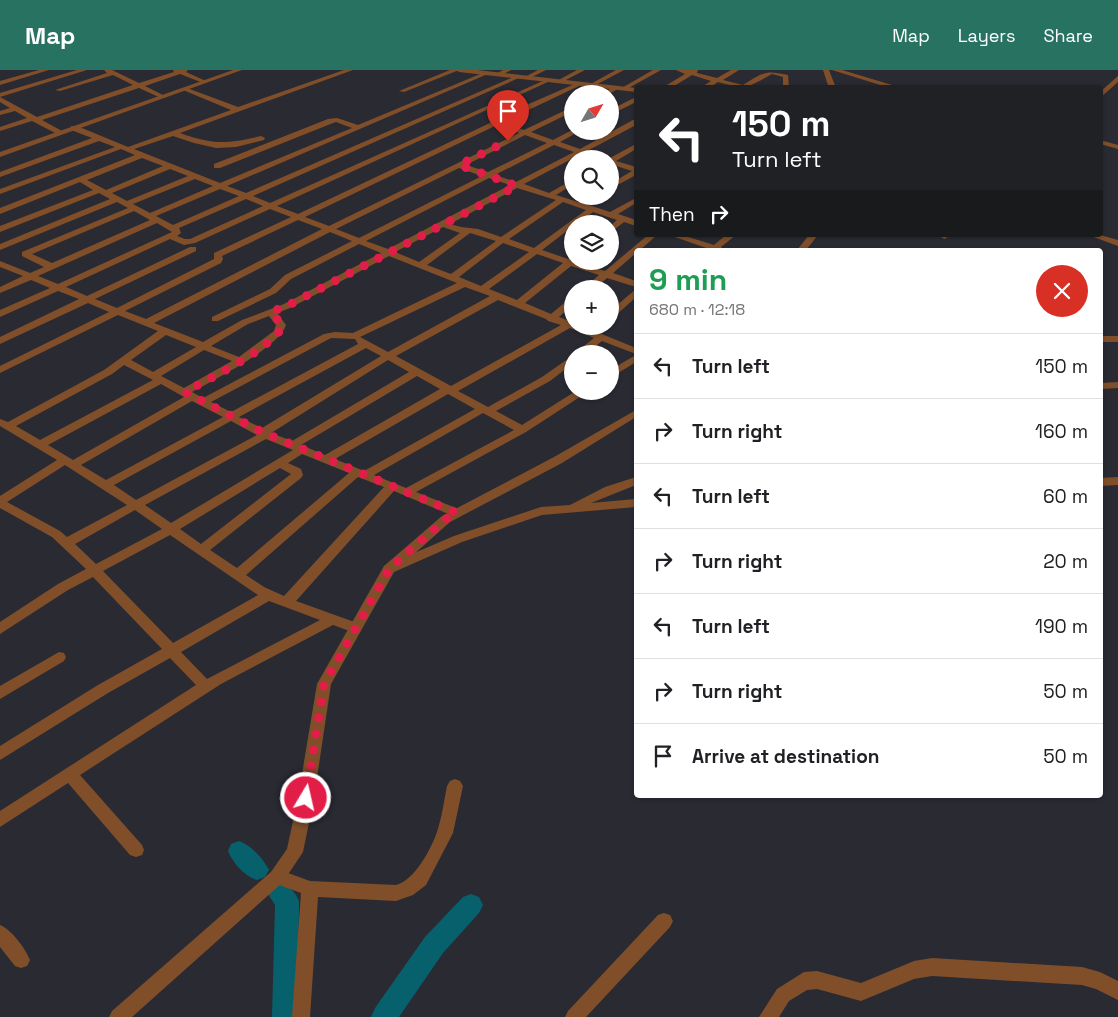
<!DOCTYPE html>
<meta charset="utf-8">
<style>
body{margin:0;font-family:"Space Grotesk",sans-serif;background:#f6f6f6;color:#202124;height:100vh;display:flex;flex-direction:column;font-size:19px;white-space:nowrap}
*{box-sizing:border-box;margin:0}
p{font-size:16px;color:#757577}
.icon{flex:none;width:28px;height:28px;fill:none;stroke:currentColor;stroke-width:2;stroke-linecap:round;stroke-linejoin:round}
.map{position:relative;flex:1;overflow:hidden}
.sheet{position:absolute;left:634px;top:178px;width:469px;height:550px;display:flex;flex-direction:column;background:#fff;border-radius:5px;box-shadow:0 1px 4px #0004}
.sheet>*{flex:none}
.hud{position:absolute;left:634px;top:15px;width:469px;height:152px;border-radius:5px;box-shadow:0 1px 4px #0004;background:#202124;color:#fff;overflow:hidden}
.needle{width:32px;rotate:51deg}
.tools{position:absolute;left:564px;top:15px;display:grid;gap:10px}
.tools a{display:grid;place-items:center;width:55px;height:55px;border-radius:50%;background:#fff;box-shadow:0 1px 4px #0004;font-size:25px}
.pin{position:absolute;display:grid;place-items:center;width:42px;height:42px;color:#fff;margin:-51px -21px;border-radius:50% 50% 50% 0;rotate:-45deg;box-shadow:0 0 5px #0007}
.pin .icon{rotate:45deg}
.me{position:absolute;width:55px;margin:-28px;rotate:9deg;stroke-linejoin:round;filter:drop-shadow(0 0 4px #0008)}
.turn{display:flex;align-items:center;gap:18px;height:105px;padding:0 15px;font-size:22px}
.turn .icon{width:65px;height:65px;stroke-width:2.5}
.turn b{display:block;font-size:35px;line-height:42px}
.then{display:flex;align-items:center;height:48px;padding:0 15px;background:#0003;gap:10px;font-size:19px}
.round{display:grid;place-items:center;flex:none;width:52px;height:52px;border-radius:26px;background:#f6f6f6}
.summary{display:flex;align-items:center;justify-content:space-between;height:85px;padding:0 15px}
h1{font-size:30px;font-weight:600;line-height:38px;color:#1e9e55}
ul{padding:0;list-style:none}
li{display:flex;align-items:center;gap:15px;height:65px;padding:0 15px;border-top:1px solid #e0e0e0}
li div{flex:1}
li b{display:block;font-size:19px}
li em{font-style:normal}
header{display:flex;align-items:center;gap:30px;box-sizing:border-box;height:70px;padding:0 25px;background:#277260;color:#fff}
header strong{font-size:24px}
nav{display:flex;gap:28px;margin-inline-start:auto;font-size:18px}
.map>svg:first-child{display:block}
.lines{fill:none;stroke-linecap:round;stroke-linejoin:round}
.canal{fill:#07616d;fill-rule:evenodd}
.minor{fill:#804f2a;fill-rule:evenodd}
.tertiary{fill:#804f2a;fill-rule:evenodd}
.route{stroke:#e11d48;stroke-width:9;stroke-dasharray:0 16.2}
</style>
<header>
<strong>Map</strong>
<nav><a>Map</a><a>Layers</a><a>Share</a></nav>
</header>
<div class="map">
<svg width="1118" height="947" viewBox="0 0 1118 947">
<rect width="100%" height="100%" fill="#2a2a33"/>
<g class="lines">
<!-- canal -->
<path class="canal" d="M239,771C252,776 263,788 269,800L265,807L257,810C244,806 233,793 228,781L231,774Z
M280,813C290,817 295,821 299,831L298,947H272L275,835L268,824L272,816Z
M471,824L479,827L483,835L479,843L443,883L399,947H371L375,938L425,867L463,827Z"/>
<!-- minor -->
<path class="minor" d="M39,0H49L0,15V11Z
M77,0H87L0,27L37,47L133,15L113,5L60,21L55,20L107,3L104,0H112L139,13L174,2L173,0H188L186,2L208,12L203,13L180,4L145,16L165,26V28H161L139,18L42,50L62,61L63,63L59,65L32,51L0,61V57L27,48L15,41L0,45V41L10,38L0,32V23Z
M344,0H353L180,63C212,75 228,74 261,66L265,68L264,70L236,77L216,78L194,73L173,66L134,79L220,113L352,58L336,52L333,53L220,98H214V94L328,49L337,48L358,55L485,2L490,3L227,116L246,123L516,6L521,7L253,126L270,133L545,10L550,11L277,136L298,144L492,52V50L577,13H581V15L503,52L524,60L572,37V42L531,62L553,70L572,60L580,61L560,72L580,79L633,50H636V55L587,81L606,89H594L581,84L524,114L549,123L572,110V115L556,125L578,132L589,126H599L586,134L610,142L636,128V133L618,144L636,150V156L624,152L610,163V156L617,150L593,142L578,154H572V157L542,180L568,189L572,187V191L605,201L648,165H657L640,180H636V183L613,203L636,211V217L607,208L594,219H583L599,205L571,196L525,233L551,244L569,229L572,228V235L559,247L572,252V256H582L636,278V284L602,271L586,284H574L594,268L570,258L458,321L488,337L542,307L572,286V294L550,311L496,341L522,355L576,321H589L526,362L416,422L461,440L463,443L461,446H453L394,421L296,531L360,554L362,558L360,562L355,563L333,555L221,614L80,705L142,775L144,780L142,785L136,787L130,785L68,713L0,757V741L196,615L170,588L108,623L0,690V676L98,615L162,579L93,507L68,520L0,564V552L58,514L86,499L52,467L0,438V426L57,390L0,356V349L8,352L104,300L158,261L118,245L0,303V296L109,242L88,233L0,274V267L79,229L58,221L0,247V240L50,218L31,210L0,223V217L23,206L0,197V191L30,203L44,197L22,186V182L128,138L117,132L0,180V174L110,129L99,123L0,162V156L93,120L80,112L0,144V138L135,85L121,79L0,124V119L115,77L99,71L0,107V102L92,68L71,60V56H77L128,77L231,40L183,20V18H187L238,37ZM497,55L519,63L329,156L305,147ZM525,65L547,73L488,102L466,95ZM554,75L574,82L516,112L495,105ZM142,88L163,96L106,120L87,110ZM459,98L482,106L359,168L336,159ZM170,99L188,106L127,131L112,123ZM489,108L510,115L388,179L366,171ZM195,109L213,116L150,143L133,134ZM517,118L556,130L501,167L478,159L461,157L450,154ZM220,119L239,126L173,155L156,146ZM246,129L263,136L190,169H185L177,166L181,163L179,158ZM563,132L586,140L534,178L509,169ZM270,139L291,147L214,183V189L117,238L95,229L196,181V177H190L87,226L66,217L170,169L184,175L195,173ZM134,141L150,150L52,193L32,184ZM298,150L322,159L146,249L125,241L221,193L223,189L222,186ZM157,153L172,162L58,214L38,206ZM443,157L460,163L419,192L395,182ZM330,162L352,171L285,205L270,219L212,247V251H218L276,223L291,209L359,174L381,183L284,234L242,250L203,272L154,253ZM470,163L496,171L451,204L427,195ZM503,173L529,182L481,216L459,207ZM537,184L563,193L517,230L489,219ZM389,186L457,213L353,263L335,262L324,264L203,328L192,322C213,310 280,277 286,255L277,243L290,238ZM465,217L490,226L388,282L360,267ZM498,230L546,249L548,251L561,255L451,316L396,286ZM269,246L276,255L274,261L239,287L211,276L248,254ZM166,265L196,277L153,302L131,290ZM331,268L355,269L358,274L231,342L211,332ZM366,278L381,286L262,358L239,347ZM204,280L232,291L184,318L161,306ZM388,290L409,302L292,371L271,363ZM124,295L153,310L40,370L16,356L112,304ZM417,306L440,319L325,385L301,375ZM161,314L184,327L73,390L48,375ZM448,324L475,339L364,401L335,389ZM192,331L223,347L106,410L81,395ZM483,343L514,360L406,418L374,405ZM231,351L257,365L136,430L114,415ZM266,369L293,380L171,453L145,435ZM302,384L349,403L237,498L210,480L301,408L303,405L301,399L288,393ZM65,395L127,435L67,467L60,461L7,432ZM280,398L291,404L201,474L180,459ZM358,407L384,417L284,526L264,517L246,505ZM135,440L162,459L96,494L75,474ZM170,465L258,525L173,573L103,501ZM269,531L320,550L207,609L181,582Z
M450,0H459L404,22L399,21Z
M503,0H511L500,6H496V4Z
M538,0H546L528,9L523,8Z
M577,0H585L560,13L555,12Z
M616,0H624L592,17L587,16Z
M653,0H661L625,20L620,19Z
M676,0H698L697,3L717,8L731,0H739L723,10L743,15C764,2 765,0 788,5L789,18H783V7L772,4C747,18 746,20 718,12L709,18H700L711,11L692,5L671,18H662L685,4Z
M832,0H842L902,18H890Z
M1118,6V12L1100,28V22Z
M615,16L618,18C613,23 608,24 601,24Z
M636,27V32L610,45V40Z
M1100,70L1118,75V79L1100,74Z
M636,74V79L616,91L636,97V105L610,119V114L632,101L610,94V89H608Z
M669,165H682L714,175L726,165H736L721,177L725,180H712Z
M941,165H950L945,169L942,168Z
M1088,165H1100L1118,170V176Z
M636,219V227L613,248L610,249V241Z
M1100,266H1118V272H1100Z
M636,285V292L610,308V300Z
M1118,312V318L1100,319V313Z
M636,407V415L591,433L636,429V437L542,445L462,472L394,502H384L383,499L384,496L454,466L541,437L570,435L605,417Z
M1118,407V415L1100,416V408Z
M59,582L64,583L66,587L64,591L0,629V616Z
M455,709L460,711L463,716L453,763L426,815L413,825L396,831L318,827L310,947H292L301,823L271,812L269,807L271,802L277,799L310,811L396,815C415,810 431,779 437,762C442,747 444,731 447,716L450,711Z
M664,843L670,845L673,851L670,857L586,947H565L568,941L658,845Z
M0,855C12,860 25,878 30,890L27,896L21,898L15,896L0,877Z
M932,888L1082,897L1100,902L1118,911V930L1096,919L1082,915L932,906L914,909L861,931L817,919L807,920L789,931L779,947H759L777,919L804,902L817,901L861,913L914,891Z"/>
<!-- tertiary -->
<path class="tertiary" d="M233,0H242L0,87V82Z
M456,0H477L636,18V22L459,2Z
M823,0H829L836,18H829Z
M809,165H818L806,180H797Z
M636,340V347L562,393L450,452L394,502L331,614L314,728L303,782L283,812L132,947H109L112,941L271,802L287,779L298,728L317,614L384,496L442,446L554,387Z"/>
</g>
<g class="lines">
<!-- route -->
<path class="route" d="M306,728L324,614L389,499L446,449L457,443L262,362L185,322C212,307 264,283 282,258V255L271,242L287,236L517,116L459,95L508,71"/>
</g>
</svg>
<div class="tools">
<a><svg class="needle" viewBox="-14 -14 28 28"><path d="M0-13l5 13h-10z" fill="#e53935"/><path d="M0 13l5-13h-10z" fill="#757577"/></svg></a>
<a><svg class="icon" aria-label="search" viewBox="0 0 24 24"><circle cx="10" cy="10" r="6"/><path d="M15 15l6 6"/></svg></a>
<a><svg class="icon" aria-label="layers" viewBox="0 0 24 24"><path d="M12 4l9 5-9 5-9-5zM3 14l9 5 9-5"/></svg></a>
<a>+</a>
<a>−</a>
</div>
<div class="pin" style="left:508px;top:71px;background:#d93025"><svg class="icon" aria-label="arrive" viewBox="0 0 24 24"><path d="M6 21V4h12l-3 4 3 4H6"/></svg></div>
<svg class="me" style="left:306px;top:728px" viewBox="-20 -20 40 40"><circle r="17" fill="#e11d48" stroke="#fff" stroke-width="3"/><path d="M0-11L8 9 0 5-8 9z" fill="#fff"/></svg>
<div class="hud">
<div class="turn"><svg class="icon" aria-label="left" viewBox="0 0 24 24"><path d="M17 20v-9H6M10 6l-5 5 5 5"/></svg><div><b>150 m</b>Turn left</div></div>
<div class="then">Then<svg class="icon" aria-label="right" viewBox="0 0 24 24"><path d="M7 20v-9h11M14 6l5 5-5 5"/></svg></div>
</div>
<section class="sheet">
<div class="summary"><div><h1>9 min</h1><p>680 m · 12:18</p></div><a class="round" style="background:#d93025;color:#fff"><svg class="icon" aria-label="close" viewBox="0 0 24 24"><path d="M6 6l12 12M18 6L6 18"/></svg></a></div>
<ul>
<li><svg class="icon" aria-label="left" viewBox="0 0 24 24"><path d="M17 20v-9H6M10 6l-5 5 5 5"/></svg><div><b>Turn left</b></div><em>150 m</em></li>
<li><svg class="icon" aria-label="right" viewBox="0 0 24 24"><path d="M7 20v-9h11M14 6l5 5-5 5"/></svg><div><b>Turn right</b></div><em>160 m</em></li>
<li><svg class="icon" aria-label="left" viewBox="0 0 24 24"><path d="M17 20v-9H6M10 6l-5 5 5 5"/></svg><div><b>Turn left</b></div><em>60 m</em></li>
<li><svg class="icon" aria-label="right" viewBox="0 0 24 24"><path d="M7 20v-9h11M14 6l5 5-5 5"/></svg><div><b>Turn right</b></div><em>20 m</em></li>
<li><svg class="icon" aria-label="left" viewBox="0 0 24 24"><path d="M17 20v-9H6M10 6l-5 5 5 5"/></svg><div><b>Turn left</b></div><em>190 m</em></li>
<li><svg class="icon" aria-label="right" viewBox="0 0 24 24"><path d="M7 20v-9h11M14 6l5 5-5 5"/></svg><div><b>Turn right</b></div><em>50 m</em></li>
<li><svg class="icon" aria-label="arrive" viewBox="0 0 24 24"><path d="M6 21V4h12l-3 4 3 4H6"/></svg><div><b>Arrive at destination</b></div><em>50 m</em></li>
</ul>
</section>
</div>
